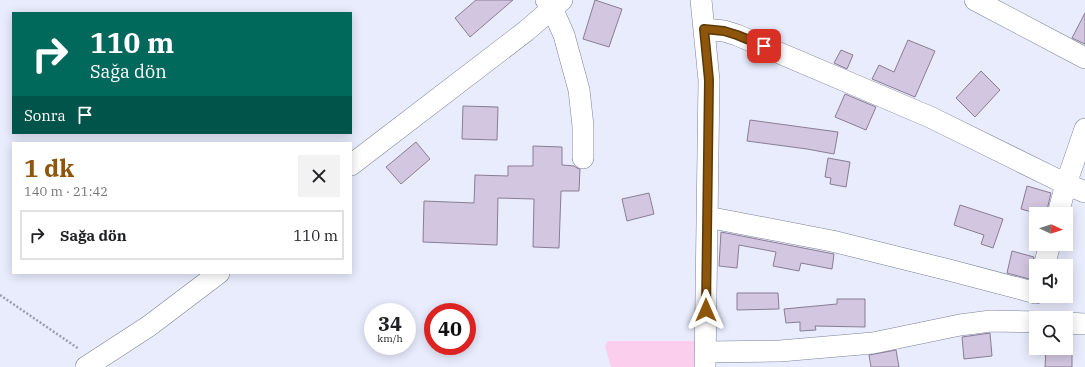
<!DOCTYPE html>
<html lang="tr">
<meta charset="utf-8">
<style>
body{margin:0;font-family:"IBM Plex Serif",serif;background:#f2f2f2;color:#202124;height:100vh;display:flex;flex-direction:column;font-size:15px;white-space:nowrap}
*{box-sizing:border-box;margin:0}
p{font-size:13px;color:#757577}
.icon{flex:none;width:22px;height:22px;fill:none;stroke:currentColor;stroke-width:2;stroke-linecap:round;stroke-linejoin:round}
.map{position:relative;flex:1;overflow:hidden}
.drawer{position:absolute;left:12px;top:142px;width:340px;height:132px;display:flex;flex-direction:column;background:#fff;border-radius:0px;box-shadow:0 2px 10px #0003}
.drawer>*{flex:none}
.hud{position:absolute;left:12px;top:12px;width:340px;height:122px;border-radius:0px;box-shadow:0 2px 10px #0003;background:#00695c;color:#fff;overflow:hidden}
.needle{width:26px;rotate:94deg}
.fabs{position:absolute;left:1029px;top:207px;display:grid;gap:8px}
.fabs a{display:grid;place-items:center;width:44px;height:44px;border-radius:0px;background:#fff;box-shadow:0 2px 10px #0003;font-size:20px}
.speed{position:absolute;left:364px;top:303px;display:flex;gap:8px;font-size:20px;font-weight:700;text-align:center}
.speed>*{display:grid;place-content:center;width:52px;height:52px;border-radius:50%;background:#fff;box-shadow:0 2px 10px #0003;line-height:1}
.speed small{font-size:10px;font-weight:400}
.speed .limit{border:6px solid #d22;background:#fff;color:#111}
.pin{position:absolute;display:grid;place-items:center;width:34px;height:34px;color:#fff;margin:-17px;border-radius:8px;box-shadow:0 2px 6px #0006}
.me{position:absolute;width:44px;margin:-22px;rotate:0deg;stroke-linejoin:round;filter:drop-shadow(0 0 3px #0008)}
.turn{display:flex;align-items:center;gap:14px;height:84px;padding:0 12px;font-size:18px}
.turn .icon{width:52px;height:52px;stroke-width:2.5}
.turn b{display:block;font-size:28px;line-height:34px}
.then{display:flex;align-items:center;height:38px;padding:0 12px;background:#0003;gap:8px;font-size:15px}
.round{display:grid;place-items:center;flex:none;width:42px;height:42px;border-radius:0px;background:#f2f2f2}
.headline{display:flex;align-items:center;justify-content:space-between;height:68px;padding:0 12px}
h1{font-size:24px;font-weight:700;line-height:30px;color:#8d560b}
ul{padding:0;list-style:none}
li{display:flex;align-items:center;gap:12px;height:50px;margin:0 8px 6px;padding:0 4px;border:2px solid #e0e0e0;border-radius:0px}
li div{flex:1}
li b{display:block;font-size:15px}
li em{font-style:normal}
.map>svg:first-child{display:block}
.green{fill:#faceec}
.building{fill:#d3c6e0;stroke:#897d94}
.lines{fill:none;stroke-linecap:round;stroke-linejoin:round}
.minor-casing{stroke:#7d8199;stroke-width:22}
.path{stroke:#9b9eac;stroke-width:2.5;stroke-dasharray:2 2;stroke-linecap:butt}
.minor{stroke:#fff;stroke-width:21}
.route-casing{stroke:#5c3807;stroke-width:10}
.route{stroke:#8d560b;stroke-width:7}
</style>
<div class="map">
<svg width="1085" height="367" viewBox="0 0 1085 367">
<rect width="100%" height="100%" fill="#e9ecfd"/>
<!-- green -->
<path class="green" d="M608,341H706L705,367H611L605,346Z"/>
<!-- building -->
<path class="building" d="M476,0H513L470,37L455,18Z
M595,0L622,9L609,47L583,39Z
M1085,13V44L1072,38Z
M908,40L935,51L915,97L872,79L879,65L894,72Z
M841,50L853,55L847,69L834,63Z
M981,71L1000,90L975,117L956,98Z
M845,94L876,107L866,130L835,117Z
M463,106L498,107L497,140L462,139Z
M750,120L838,132L834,154L807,149L747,141Z
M416,142L430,159L401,184L386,167Z
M533,146L562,147V165L574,166L577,168L580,169L579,191H561L559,248L533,247L534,199L498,198L497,245L423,242L424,201L474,203L475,175L508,176V166H533Z
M828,158L850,162L846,187L830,184L831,178L825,177Z
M1027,186L1051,193L1046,214H1039L1021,209Z
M649,193L654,214L627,221L622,199Z
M960,205L1003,219L993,248L981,244L984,235L954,225Z
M721,232L834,254L832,269L801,263L799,271L773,266L776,252L739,245L737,268L719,266Z
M1012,251L1034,257L1032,263V269L1035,274L1033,280L1007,273Z
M737,293H778L779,309L737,310Z
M837,299H865V327L815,326L816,330L800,331V322L786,323L784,309L837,304Z
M990,333L992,356L964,359L962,337Z
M1046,348H1072V367H1045Z
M896,350L899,367H871L869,355Z"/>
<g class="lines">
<!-- minor casing -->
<g class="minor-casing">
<path id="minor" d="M546,0L552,8L564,35L579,90L583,126V158
M701,0L709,80L705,367
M975,0L1085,58
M704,29L724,31L737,35L930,117L1066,184L1085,192
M351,165L526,31L562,0
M1058,214L1066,184L1085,129
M707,217L832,241L949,270L1036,293
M1044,266L1050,244
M1066,323L1085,324
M706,352L780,351L873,343L960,325L991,321L1036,322
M86,367L149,326L219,273"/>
</g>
<!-- path -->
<path class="path" d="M0,295L79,349"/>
<!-- minor -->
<use href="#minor" class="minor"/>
</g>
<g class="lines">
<!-- route casing -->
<g class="route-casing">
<path id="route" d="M706,310L709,80L704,29L724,31L737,35L764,46"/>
</g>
<!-- route -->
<use href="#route" class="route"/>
</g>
</svg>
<div class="fabs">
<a><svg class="needle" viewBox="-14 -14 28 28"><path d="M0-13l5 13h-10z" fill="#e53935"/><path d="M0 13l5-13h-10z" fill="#757577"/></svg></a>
<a><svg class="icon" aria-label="sound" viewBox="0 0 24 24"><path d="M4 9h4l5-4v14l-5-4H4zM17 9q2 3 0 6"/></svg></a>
<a><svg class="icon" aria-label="search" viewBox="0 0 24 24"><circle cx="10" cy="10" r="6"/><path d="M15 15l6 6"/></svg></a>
</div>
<div class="speed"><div>34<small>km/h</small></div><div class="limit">40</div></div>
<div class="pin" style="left:764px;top:46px;background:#d93025"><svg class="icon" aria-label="arrive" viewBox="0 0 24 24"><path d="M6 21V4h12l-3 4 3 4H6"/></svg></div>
<svg class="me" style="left:706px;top:310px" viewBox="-20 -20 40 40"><path d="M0-17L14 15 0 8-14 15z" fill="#8d560b" stroke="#fff" stroke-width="4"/></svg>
<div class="hud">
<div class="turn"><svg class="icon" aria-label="right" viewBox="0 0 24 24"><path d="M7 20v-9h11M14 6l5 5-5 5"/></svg><div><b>110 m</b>Sağa dön</div></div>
<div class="then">Sonra<svg class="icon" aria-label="arrive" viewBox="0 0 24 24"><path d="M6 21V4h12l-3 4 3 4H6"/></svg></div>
</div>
<section class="drawer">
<div class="headline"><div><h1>1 dk</h1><p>140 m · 21:42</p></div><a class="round"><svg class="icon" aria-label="close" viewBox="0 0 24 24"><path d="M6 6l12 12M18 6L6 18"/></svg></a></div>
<ul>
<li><svg class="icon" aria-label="right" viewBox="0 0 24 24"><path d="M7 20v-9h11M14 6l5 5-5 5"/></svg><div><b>Sağa dön</b></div><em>110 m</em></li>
</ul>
</section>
</div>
